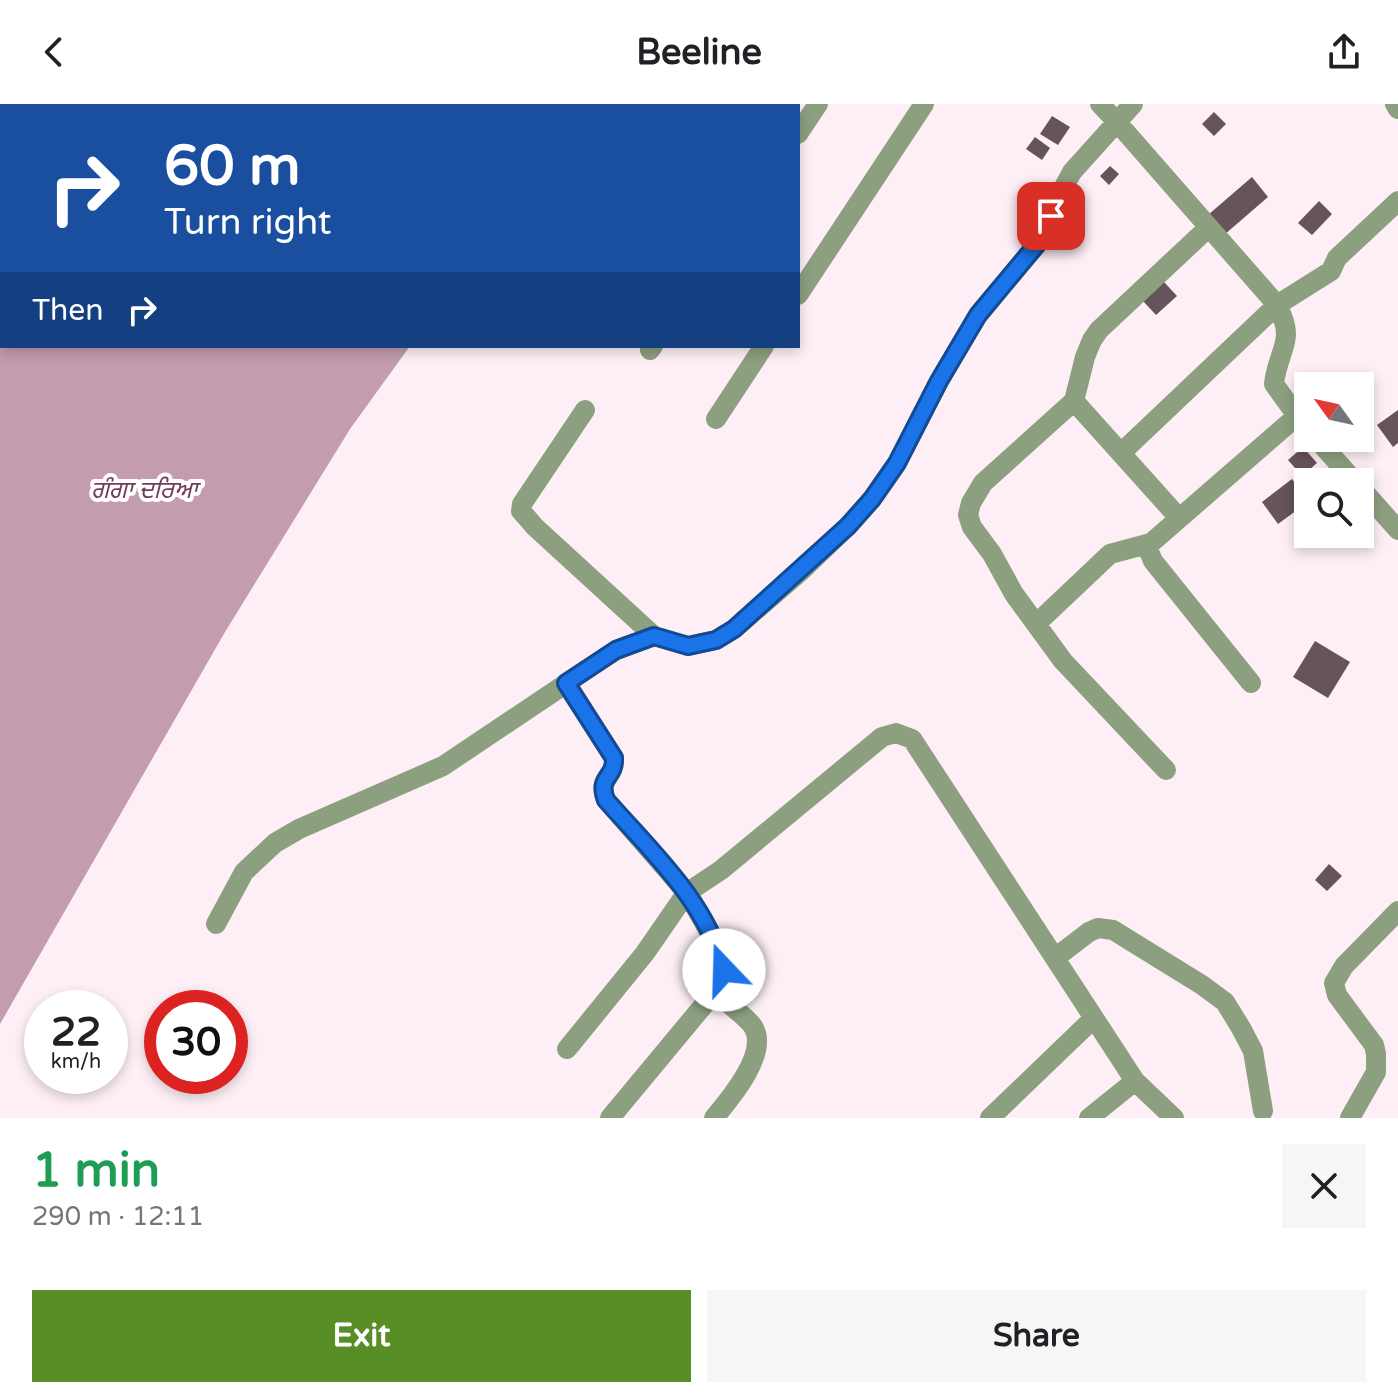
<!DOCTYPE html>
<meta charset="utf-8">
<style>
body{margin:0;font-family:"Varela Round","Noto Sans Gurmukhi",sans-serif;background:#f6f6f6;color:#202124;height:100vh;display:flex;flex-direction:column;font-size:30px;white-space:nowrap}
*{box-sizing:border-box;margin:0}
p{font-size:26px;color:#757577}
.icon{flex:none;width:44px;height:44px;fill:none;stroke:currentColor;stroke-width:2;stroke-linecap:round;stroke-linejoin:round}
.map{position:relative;height:1014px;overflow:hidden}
.details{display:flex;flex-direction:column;background:#fff;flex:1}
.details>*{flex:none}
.guide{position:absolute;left:0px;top:0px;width:800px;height:244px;box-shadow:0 4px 12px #0003;background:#1a4fa0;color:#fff;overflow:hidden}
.needle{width:52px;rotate:303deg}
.tools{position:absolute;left:1294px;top:268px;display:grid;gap:16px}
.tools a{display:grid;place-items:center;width:80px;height:80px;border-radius:0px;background:#fff;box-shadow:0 4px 12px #0003;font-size:40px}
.speed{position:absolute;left:24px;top:886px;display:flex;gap:16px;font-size:40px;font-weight:700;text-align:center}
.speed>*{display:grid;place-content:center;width:104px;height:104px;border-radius:50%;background:#fff;box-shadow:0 4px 12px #0003;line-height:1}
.speed small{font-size:20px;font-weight:400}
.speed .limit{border:12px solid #d22;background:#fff;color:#111}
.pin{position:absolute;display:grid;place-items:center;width:68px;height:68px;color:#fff;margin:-34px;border-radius:16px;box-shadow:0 4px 12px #0006}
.me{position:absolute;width:88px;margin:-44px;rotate:339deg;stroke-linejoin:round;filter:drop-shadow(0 0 6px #0008)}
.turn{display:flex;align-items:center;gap:28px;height:168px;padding:0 32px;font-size:36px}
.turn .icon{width:104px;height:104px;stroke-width:2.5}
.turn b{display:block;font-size:56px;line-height:68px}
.then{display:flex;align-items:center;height:76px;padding:0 32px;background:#0003;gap:16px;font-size:30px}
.round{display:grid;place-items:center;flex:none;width:84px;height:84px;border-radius:0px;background:#f6f6f6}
.head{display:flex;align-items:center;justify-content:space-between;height:136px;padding:0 32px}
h1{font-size:48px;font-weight:700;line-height:60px;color:#1e9e55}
.primary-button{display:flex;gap:16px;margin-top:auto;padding:16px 32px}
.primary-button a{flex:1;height:92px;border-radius:0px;background:#598d26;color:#fff;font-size:32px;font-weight:700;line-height:92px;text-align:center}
.primary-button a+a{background:#f6f6f6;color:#202124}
header{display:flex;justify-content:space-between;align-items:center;height:104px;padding:0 32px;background:#fff;font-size:36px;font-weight:700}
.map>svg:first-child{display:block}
.water{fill:#c39cad}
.building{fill:#66535b}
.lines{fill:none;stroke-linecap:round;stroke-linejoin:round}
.minor{stroke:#8c9f7f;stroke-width:20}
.route-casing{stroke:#114b97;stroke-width:20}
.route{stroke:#1a73e8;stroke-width:14}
.labels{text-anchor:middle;stroke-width:8;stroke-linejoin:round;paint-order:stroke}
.water-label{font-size:24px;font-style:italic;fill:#723e57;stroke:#fff}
</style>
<header><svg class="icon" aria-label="back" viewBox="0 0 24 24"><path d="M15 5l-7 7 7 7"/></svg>Beeline<svg class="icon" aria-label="share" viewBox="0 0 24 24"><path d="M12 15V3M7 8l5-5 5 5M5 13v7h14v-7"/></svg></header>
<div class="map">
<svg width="1398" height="1014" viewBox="0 0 1398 1014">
<rect width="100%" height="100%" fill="#fdeff5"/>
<!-- water -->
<path class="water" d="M0,0H586L584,2H2V242H410L350,325L225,528L0,920Z"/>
<!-- building -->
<path class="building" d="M1214,8L1226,20L1214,32L1202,20Z
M1052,12L1070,23L1058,41L1040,30Z
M1035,33L1050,44L1042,56L1026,45Z
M1110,62L1119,70L1109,81L1100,72Z
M1252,73L1268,93L1224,131L1208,111Z
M1319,97L1332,110L1312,131L1298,119Z
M1164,178L1177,192L1156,211L1143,197Z
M1398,306V339L1393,343L1377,321Z
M1303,343L1317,359L1302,372L1288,356Z
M1292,375L1308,398L1278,420L1262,398Z
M1315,537L1350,558L1328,594L1293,573Z
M1329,760L1342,772L1327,787L1315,776Z"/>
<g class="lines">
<!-- minor -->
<path class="minor" d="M1100,0L1116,17L1277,201C1297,238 1278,244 1274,280L1297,312L1308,325
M1395,0L1398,5
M798,30L818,0
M798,191L924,0
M650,246L653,242
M1074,297L1179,414
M585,306L522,400L521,407L535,423L654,532
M716,315L764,242
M1316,334L1355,378
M1121,349L1277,201L1331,167L1337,154L1398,97
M1360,383L1398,426
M1036,520L1110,450L1151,439
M566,579L614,654C615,675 597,673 606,696L688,790L718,844L724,866L723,875L708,896L610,1014
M1251,579L1153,457L1148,445L1151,439L1297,312
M1166,666L1063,557L1014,490L992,450L972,423L968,411L971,399L983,379L1074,297L1085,253L1092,236L1099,226L1209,123
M216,820L244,768L275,739L299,725L443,662L616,546L654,532L688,542L716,536L734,525L800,468L848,422L872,395L897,359L939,277L978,211L1043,133L1060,90L1072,68L1133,0
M1055,854L1089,828L1098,824L1113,826L1202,881L1225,898L1241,924L1253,947L1263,1007
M714,888C725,897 743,910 752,921C771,947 731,994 714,1014
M567,945L645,849L683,794L691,786L721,766L882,633L896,629L912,635L1135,977L1174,1014
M990,1014L1094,914
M1089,1014L1135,977
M1350,1014L1376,968V950L1374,941L1337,891L1334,879L1344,862L1398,807"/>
</g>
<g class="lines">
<!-- route casing -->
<g class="route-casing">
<path id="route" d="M724,866C707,798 651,747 606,696C597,672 615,675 614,654L566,579L616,546L654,532L688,542L716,536L734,525L848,422L872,395L897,359L939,277L978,211L1043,133L1051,112"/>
</g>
<!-- route -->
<use href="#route" class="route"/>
</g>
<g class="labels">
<!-- water labels -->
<g class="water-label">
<text x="144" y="394">ਗੰਗਾ ਦਰਿਆ</text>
</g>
</g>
</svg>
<div class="tools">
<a><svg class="needle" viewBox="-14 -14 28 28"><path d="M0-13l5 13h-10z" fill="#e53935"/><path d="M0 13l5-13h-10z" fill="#757577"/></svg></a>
<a><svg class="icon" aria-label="search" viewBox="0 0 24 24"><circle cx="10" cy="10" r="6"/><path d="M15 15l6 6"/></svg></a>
</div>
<div class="speed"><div>22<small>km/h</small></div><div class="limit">30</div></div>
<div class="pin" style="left:1051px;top:112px;background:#d93025"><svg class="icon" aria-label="arrive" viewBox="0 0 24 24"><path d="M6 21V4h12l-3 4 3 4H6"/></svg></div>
<svg class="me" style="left:724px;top:866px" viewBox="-20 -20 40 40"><circle r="19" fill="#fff"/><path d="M0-13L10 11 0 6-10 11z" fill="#1a73e8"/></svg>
<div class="guide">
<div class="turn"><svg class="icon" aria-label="right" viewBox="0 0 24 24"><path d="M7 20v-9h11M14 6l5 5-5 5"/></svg><div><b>60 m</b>Turn right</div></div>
<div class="then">Then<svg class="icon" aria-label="right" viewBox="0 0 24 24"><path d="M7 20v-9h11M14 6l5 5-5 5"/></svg></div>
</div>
</div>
<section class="details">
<div class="head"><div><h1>1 min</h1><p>290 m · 12:11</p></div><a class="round"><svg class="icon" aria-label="close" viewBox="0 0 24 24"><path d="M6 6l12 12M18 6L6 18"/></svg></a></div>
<div class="primary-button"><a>Exit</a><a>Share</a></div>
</section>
